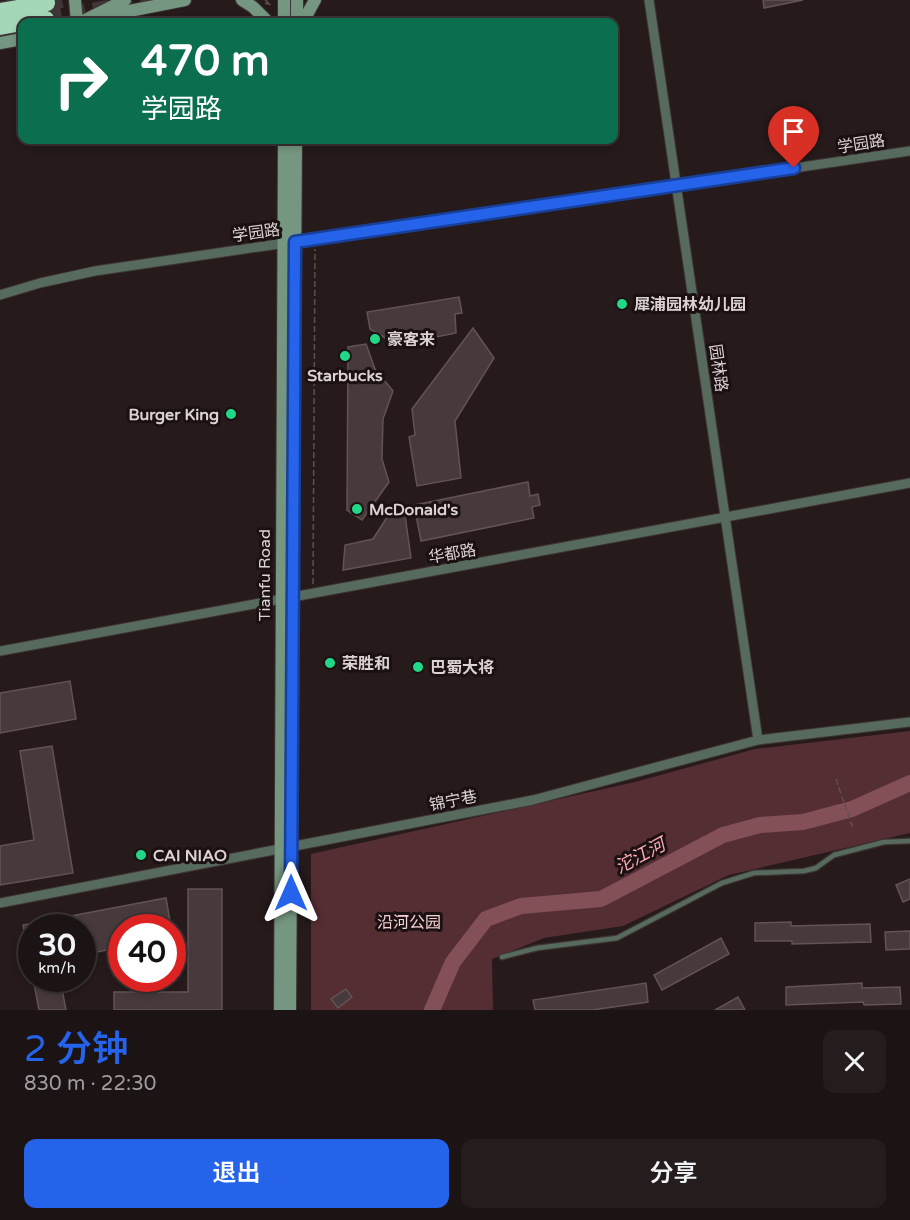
<!DOCTYPE html>
<html lang="zh">
<meta charset="utf-8">
<style>
body{margin:0;font-family:"Varela Round","Noto Sans SC",sans-serif;background:#251d1d;color:#f1f3f6;height:100vh;display:flex;flex-direction:column;font-size:22px;white-space:nowrap}
*{box-sizing:border-box;margin:0}
p{font-size:20px;color:#a09ea0}
.icon{flex:none;width:33px;height:33px;fill:none;stroke:currentColor;stroke-width:2;stroke-linecap:round;stroke-linejoin:round}
.map{position:relative;height:1010px;overflow:hidden}
.side{display:flex;flex-direction:column;background:#1c1414;flex:1}
.side>*{flex:none}
.hud{position:absolute;left:18px;top:18px;width:600px;height:126px;border-radius:12px;box-shadow:0 3px 9px #0003,0 0 0 2px #3a3334;background:#0b6e4f;color:#fff;overflow:hidden}
.speed{position:absolute;left:18px;top:914px;display:flex;gap:12px;font-size:30px;font-weight:700;text-align:center}
.speed>*{display:grid;place-content:center;width:78px;height:78px;border-radius:50%;background:#1c1414;box-shadow:0 3px 9px #0003,0 0 0 2px #3a3334;line-height:1}
.speed small{font-size:15px;font-weight:400}
.speed .limit{border:9px solid #d22;background:#fff;color:#111}
.pin{position:absolute;display:grid;place-items:center;width:51px;height:51px;color:#fff;margin:-62px -26px;border-radius:50% 50% 50% 0;rotate:-45deg;box-shadow:0 0 6px #0007}
.pin .icon{rotate:45deg}
.me{position:absolute;width:66px;margin:-33px;rotate:0deg;stroke-linejoin:round;filter:drop-shadow(0 0 4px #0008)}
.turn{display:flex;align-items:center;gap:21px;height:126px;padding:0 24px;font-size:27px}
.turn .icon{width:78px;height:78px;stroke-width:2.5}
.turn b{display:block;font-size:42px;line-height:51px}
.round{display:grid;place-items:center;flex:none;width:63px;height:63px;border-radius:12px;background:#251d1d}
.overview{display:flex;align-items:center;justify-content:space-between;height:102px;padding:0 24px}
h1{font-size:36px;font-weight:600;line-height:45px;color:#2563eb}
.cta{display:flex;gap:12px;margin-top:auto;padding:12px 24px}
.cta a{flex:1;height:69px;border-radius:12px;background:#2563eb;color:#fff;font-size:24px;font-weight:600;line-height:69px;text-align:center}
.cta a+a{background:#251d1d;color:#f1f3f6}
.map>svg:first-child{display:block}
.green{fill:#552e34}
.lines{fill:none;stroke-linecap:round;stroke-linejoin:round}
.river{stroke:#845058;stroke-width:16}
.building{fill:#483a3c;stroke:#625355;stroke-width:1.5}
.highway-tunnel{stroke:#413637;stroke-width:16;stroke-dasharray:16 8;stroke-linecap:butt}
.lane-casing{stroke:#3f3435;stroke-width:7}
.street-casing{stroke:#3f3435;stroke-width:11}
.secondary-casing{stroke:#3f3435;stroke-width:14}
.highway-casing{stroke:#3f3435;stroke-width:19}
.path{stroke:#5d5152;stroke-width:1.5;stroke-dasharray:6 3;stroke-linecap:butt}
.lane{stroke:#566a5d;stroke-width:4.5}
.street{stroke:#566a5d;stroke-width:9}
.secondary{stroke:#759681;stroke-width:12}
.highway{stroke:#a4d7b7;stroke-width:16}
.route-casing{stroke:#184099;stroke-width:15}
.route{stroke:#2563eb;stroke-width:10}
.poi-dot{fill:#21d887;stroke:#1c1112;stroke-width:2}
.labels{text-anchor:middle;stroke-width:6;stroke-linejoin:round;paint-order:stroke}
.street-label{font-size:16px;fill:#dbd2d3;stroke:#1c1112}
.poi-label{font-size:16px;font-weight:bold;fill:#dbd2d3;stroke:#1c1112;text-anchor:start}
.park-label{font-size:16px;fill:#f5d1d5;stroke:#1c1112}
.water-label{font-size:18px;font-style:italic;fill:#ffabb6;stroke:#1c1112}
</style>
<div class="map">
<svg width="910" height="1010" viewBox="0 0 910 1010">
<rect width="100%" height="100%" fill="#261a1b"/>
<!-- green -->
<path class="green" d="M910,731V833L729,875L623,926L544,938L492,959L493,1010H311V854L635,782L755,749Z"/>
<g class="lines">
<!-- river -->
<path class="river" d="M432,1010L453,962L486,919L521,906L601,899L723,835L760,825L803,822L852,809L910,783"/>
</g>
<!-- building -->
<path class="building" d="M763,0H803L764,8Z
M459,297L462,313L455,314L456,333L397,345L370,329L367,312Z
M473,328L494,358L455,421L461,478L417,486L409,437L415,435L412,409Z
M366,344L375,369L393,391L383,419L382,459L389,482L362,520L347,510L348,347Z
M528,482L530,496L538,494L540,505L532,507L534,518L421,541L414,505Z
M393,508L405,515L411,558L343,570L345,545L373,539Z
M70,681L76,719L0,733V693Z
M52,746L73,873L0,885V846L34,840L20,751Z
M910,879V899L903,902L896,885Z
M188,889H222V1010H114V992H188Z
M166,898L171,927H122V947L82,955V927H32V970L23,925Z
M791,922V926L870,924L871,942L792,944V941H755V923Z
M910,931V949L886,950L885,932Z
M721,938L729,954L662,990L654,975Z
M33,978H60L66,1010H39Z
M646,983L648,1002L592,1010H535L533,1000Z
M862,983V988L900,987L901,1004L864,1005L863,1002L786,1005V987Z
M346,989L352,997L338,1008L331,999Z
M738,997L745,1010H715Z"/>
<g class="lines">
<!-- highway-tunnel -->
<path class="highway-tunnel" d="M47,3L62,0
M46,19L153,0"/>
<!-- lane casing -->
<g class="lane-casing">
<path id="lane" d="M502,957L537,948L617,938L722,883L754,873L804,871L816,868L834,855L884,842L910,841"/>
</g>
<!-- street casing -->
<g class="street-casing">
<path id="street" d="M649,0L758,740
M0,295L40,283L95,271L910,151
M0,651L910,483
M0,903L533,800L758,740L910,722"/>
</g>
<!-- secondary casing -->
<g class="secondary-casing">
<path id="secondary" d="M75,0L77,22
M242,0L253,7L268,22
M81,22L125,0
M92,22L124,12L185,0
M284,22V0
M297,22V0
M303,22L315,0
M0,43L22,39
M280,1010L284,140
M290,1010L296,140"/>
</g>
<!-- highway casing -->
<g class="highway-casing">
<path id="highway" d="M0,11L47,3
M27,22L46,19
M0,27L22,23"/>
</g>
<!-- path -->
<path class="path" d="M265,0L269,3
M265,3L272,5
M313,584L315,249
M836,779L853,829"/>
<!-- lane -->
<use href="#lane" class="lane"/>
<!-- street -->
<use href="#street" class="street"/>
<!-- secondary -->
<use href="#secondary" class="secondary"/>
<!-- highway -->
<use href="#highway" class="highway"/>
</g>
<g class="lines">
<!-- route casing -->
<g class="route-casing">
<path id="route" d="M291,893L295,242L794,168"/>
</g>
<!-- route -->
<use href="#route" class="route"/>
</g>
<!-- markers -->
<g class="poi-dot">
<circle cx="622" cy="304" r="6"/>
<circle cx="375" cy="339" r="6"/>
<circle cx="345" cy="356" r="6"/>
<circle cx="231" cy="414" r="6"/>
<circle cx="357" cy="509" r="6"/>
<circle cx="330" cy="663" r="6"/>
<circle cx="418" cy="667" r="6"/>
<circle cx="141" cy="855" r="6"/>
</g>
<g class="labels">
<!-- street labels -->
<g class="street-label">
<text transform="translate(861 143) rotate(-9)" y="6">学园路</text>
<text transform="translate(256 232) rotate(-8)" y="6">学园路</text>
<text transform="translate(719 368) rotate(82)" y="6">园林路</text>
<text transform="translate(452 553) rotate(-10)" y="6">华都路</text>
<text transform="translate(264 575) rotate(-90)" y="6">Tianfu Road</text>
<text transform="translate(453 800) rotate(-11)" y="6">锦宁巷</text>
</g>
<!-- poi labels -->
<g class="poi-label">
<text x="634" y="310">犀浦园林幼儿园</text>
<text x="387" y="345">豪客来</text>
<text x="345" y="381" text-anchor="middle">Starbucks</text>
<text x="219" y="420" text-anchor="end">Burger King</text>
<text x="369" y="515">McDonald's</text>
<text x="342" y="669">荣胜和</text>
<text x="430" y="673">巴蜀大将</text>
<text x="153" y="861">CAI NIAO</text>
</g>
<!-- park labels -->
<g class="park-label">
<text x="409" y="928">沿河公园</text>
</g>
<!-- water labels -->
<g class="water-label">
<text transform="translate(640 856) rotate(-28)" y="6">沱江河</text>
</g>
</g>
</svg>
<div class="speed"><div>30<small>km/h</small></div><div class="limit">40</div></div>
<div class="pin" style="left:794px;top:168px;background:#d93025"><svg class="icon" aria-label="arrive" viewBox="0 0 24 24"><path d="M6 21V4h12l-3 4 3 4H6"/></svg></div>
<svg class="me" style="left:291px;top:893px" viewBox="-20 -20 40 40"><path d="M0-17L14 15 0 8-14 15z" fill="#2563eb" stroke="#fff" stroke-width="4"/></svg>
<div class="hud">
<div class="turn"><svg class="icon" aria-label="right" viewBox="0 0 24 24"><path d="M7 20v-9h11M14 6l5 5-5 5"/></svg><div><b>470 m</b>学园路</div></div>
</div>
</div>
<section class="side">
<div class="overview"><div><h1>2 分钟</h1><p>830 m · 22:30</p></div><a class="round"><svg class="icon" aria-label="close" viewBox="0 0 24 24"><path d="M6 6l12 12M18 6L6 18"/></svg></a></div>
<div class="cta"><a>退出</a><a>分享</a></div>
</section>
